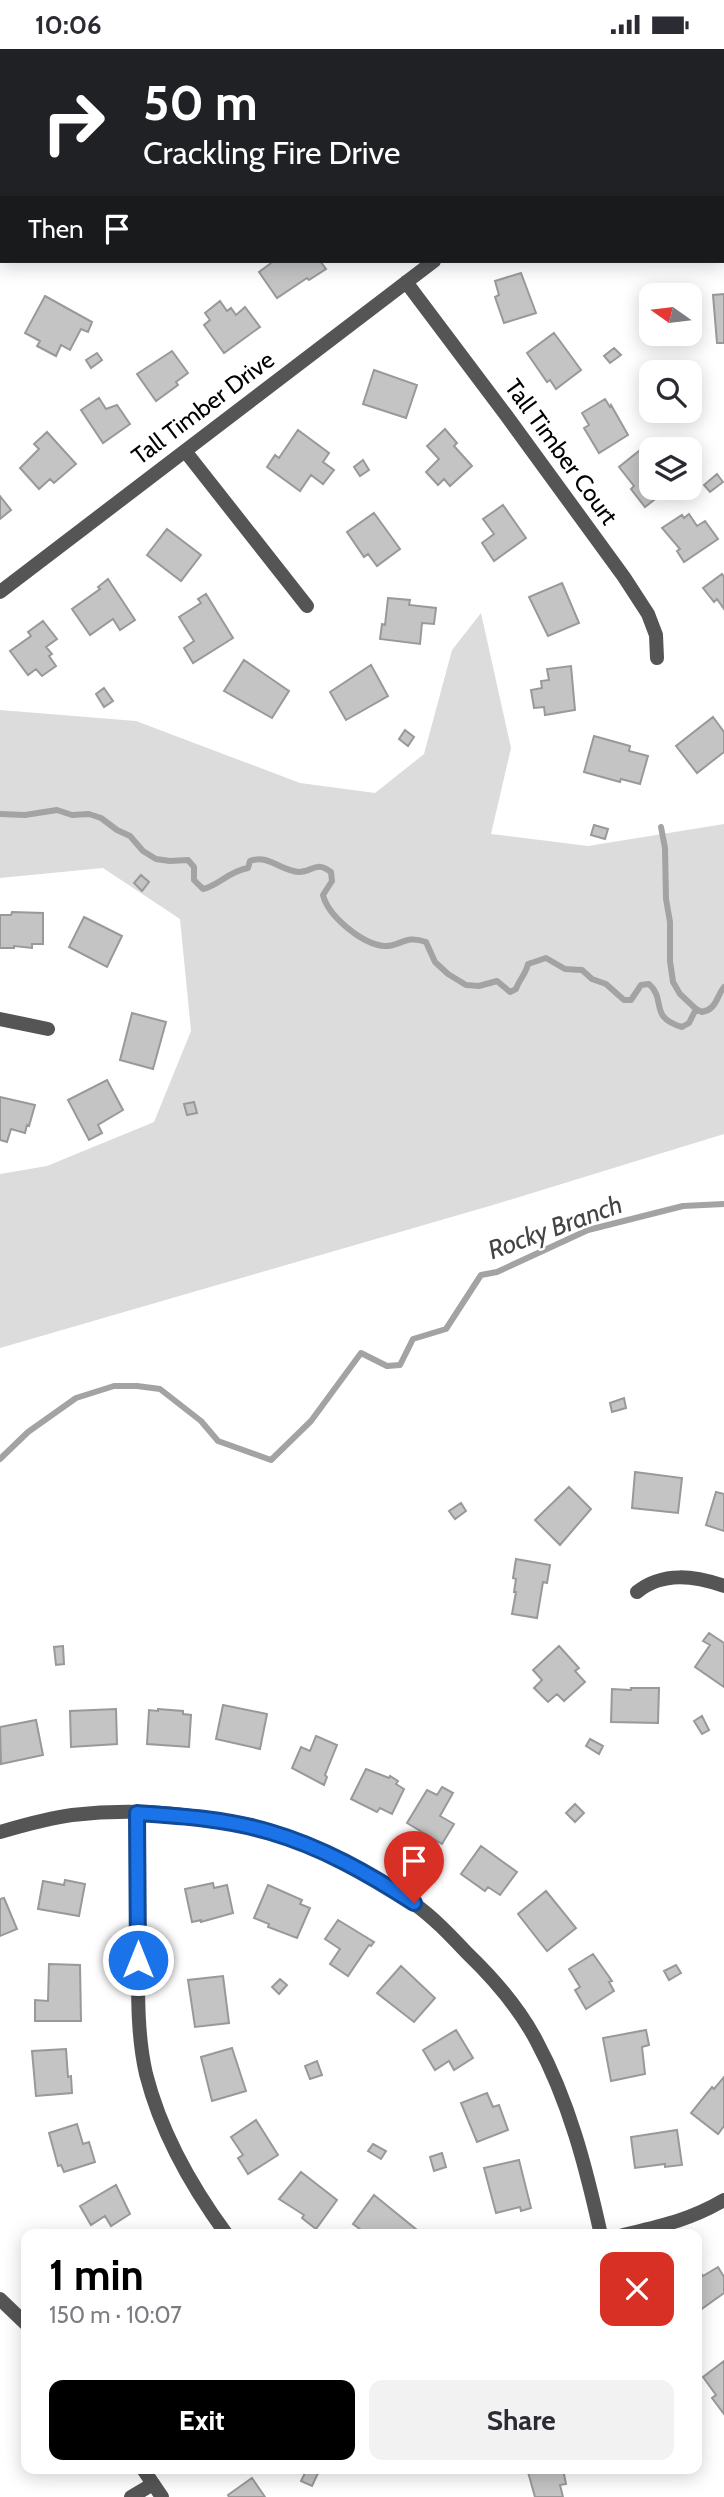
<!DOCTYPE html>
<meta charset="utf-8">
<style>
body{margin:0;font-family:Cabin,sans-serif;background:#f2f2f3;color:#2b2b33;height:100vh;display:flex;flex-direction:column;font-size:26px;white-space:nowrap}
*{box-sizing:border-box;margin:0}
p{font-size:23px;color:#7c7c81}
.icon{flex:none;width:38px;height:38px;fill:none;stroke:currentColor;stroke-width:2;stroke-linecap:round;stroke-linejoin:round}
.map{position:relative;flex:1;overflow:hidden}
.side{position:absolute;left:21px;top:2180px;width:681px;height:245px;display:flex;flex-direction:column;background:#fff;border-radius:14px;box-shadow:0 4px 18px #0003}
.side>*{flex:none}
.hud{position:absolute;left:0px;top:0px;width:724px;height:214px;box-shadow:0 4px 18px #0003;background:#202124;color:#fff;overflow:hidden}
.needle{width:46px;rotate:284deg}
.buttons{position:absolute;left:639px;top:234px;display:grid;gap:14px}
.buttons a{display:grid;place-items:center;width:63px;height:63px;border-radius:14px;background:#fff;box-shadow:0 4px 18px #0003;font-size:35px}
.pin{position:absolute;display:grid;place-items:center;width:60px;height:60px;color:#fff;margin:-72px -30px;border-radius:50% 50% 50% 0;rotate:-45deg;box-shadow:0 0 7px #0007}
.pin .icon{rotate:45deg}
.me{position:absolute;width:77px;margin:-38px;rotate:0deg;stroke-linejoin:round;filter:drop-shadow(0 0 5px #0008)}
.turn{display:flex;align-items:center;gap:24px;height:147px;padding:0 28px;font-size:32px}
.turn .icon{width:91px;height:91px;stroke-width:2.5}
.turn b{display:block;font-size:49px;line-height:60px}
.then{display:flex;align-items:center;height:66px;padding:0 28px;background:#0003;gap:14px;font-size:26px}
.round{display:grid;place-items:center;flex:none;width:74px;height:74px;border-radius:14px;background:#f2f2f3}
.head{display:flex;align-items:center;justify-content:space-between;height:119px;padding:0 28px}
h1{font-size:42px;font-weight:700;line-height:52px;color:#000}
.cta{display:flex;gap:14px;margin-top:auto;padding:14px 28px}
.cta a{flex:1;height:80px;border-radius:14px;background:#000;color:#fff;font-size:28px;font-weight:700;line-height:80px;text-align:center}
.cta a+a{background:#f2f2f3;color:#2b2b33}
.status{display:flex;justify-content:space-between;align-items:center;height:49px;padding:0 35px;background:#fff;direction:ltr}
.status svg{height:19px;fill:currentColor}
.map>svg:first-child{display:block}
.green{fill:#dcdcdc}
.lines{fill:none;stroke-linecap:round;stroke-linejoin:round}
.stream{stroke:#a3a3a3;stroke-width:6}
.building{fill:#c4c4c4;stroke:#999;stroke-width:2}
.minor{stroke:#555;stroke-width:14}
.tertiary{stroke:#555;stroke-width:14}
.route-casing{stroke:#114b97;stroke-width:18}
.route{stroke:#1a73e8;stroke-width:12}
.labels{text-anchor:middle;stroke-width:5;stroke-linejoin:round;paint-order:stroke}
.street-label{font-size:24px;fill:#000;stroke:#fff}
.water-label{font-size:26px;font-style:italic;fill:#444;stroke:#fff}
</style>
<div class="status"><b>10:06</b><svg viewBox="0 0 49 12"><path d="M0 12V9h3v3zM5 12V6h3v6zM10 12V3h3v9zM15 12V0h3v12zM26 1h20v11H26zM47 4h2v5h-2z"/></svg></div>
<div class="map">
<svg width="724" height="2448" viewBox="0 0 724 2448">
<rect width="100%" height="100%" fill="#fff"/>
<!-- green -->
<path class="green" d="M481,564L511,699L491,785L588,797L724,775V1085L493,1156L0,1299V1125L47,1117L154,1073L191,982L180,870L103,819L0,829V661L136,672L300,734L375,744L424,705L452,601Z"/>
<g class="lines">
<!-- stream -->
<path class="stream" d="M0,765L25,766L57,761L72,766L89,765L101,769L117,781L130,787L143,802L156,810L170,812L188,811L194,818V831L203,840C220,836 227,823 248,819L250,812C269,805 280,822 299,823C313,823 315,811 331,823L332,832L323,846C328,867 362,895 384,897C401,898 404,885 426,893L435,913L448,925L466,936L479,937L497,932L510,943L516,940C519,931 526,925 528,915L546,909L565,920L582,921L592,930L606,935L624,951H631L641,936L649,935C667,951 648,968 682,978L689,974L696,960L702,963C717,960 716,948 724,938
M661,778L665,799L666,850L670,873V912L673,933L680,945L696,960
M0,1410L28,1383L76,1349L114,1337H137L160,1340L201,1372L218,1392L271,1411L311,1372L361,1304L387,1317L400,1316L413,1290L446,1280L481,1226L497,1223L588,1181L683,1157L724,1155"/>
</g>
<!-- building -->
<path class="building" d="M274,212H320L326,220L309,231L307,229L277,249L259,223Z
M521,224L536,264L504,274L495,248L499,246L495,232Z
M724,245V294H717L713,246Z
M45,247L92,273L88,283L81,280L70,301L61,296L56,307L37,297L40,292L25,284Z
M220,252L227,262L231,259L236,266L245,258L260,278L224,304L204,276L210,271L205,264Z
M554,284L581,321L556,340L550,331L547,333L527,304Z
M614,299L621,306L610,314L604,307Z
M172,302L188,324L176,333L178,336L156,352L137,325Z
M97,304L102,311L91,319L86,311Z
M374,321L417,336L406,369L363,355Z
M99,349L106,360L117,356L130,375L103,394L81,361Z
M605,350L610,358L611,356L628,386L599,404L584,379L589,376L582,364Z
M445,380L457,394L454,397L472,417L450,437L444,430L438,436L426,423L439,410L427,397Z
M298,381L329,404L323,413L334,421L323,435L311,426L300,442L267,418L275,406L279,409Z
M47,383L76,415L54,434L50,430L39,440L20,419L39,400L34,395Z
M644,398L651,407V439H669L645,458L631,440L634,437L619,418Z
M363,411L369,421L360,427L354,418Z
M717,425L723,433L710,443L704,436Z
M0,447L11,461L0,470Z
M503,456L526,489L494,512L482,494L494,485L483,470Z
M374,464L400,500L377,517L368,505L364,508L347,483Z
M689,465L697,477L705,472L718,490L684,513L677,502L680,500L662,479L682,466L684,469Z
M167,480L201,506L181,532L147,506Z
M722,525L724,528V560L717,550L714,553L703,539Z
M108,530L135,571L120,581L113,570L90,586L72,560L100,540L98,538Z
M562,534L579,574L548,587L529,548Z
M206,545L233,589L193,614L184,599L194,592L179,568L201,554L198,550Z
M388,549L410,551L409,556L436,559L434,575L422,574L420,595L380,590L382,575L385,576Z
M43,572L57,590L46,598L52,605L49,607L56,617L42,627L36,620L28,626L10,602L31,587L28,583Z
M244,611L289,642L272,669L224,642Z
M371,616L388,647L346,671L330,643Z
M571,617L575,661L545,666L544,658L534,659L531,641L542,639L541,632L549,631L547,620Z
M104,639L113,652L104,658L96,645Z
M713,668L724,683V703L697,724L676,697Z
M405,681L414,688L408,697L399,690Z
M594,687L630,697L629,702L648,707L640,735L621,730L620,733L584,723Z
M594,776L608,780L605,790L591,786Z
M141,826L149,833L142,842L134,834Z
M12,863L43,864V895H32V899L14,897V899H0V866H11Z
M84,868L122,887L107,918L69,898Z
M132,964L166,973L153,1020L120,1011Z
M107,1031L123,1061L98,1076L102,1084L89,1091L68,1051Z
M0,1048L35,1056L29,1077L27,1076L25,1084L11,1080L7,1093L0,1091Z
M194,1053L197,1064L187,1066L184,1055Z
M624,1349L626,1359L612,1363L610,1354Z
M635,1423L682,1429L678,1464L632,1459Z
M569,1438L591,1460L560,1496L535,1471Z
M716,1443L724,1445V1482L706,1476Z
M461,1454L466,1462L455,1470L449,1462Z
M516,1510L550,1516L547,1534L543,1533L537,1569L512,1565L516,1543H514L516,1530L513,1529Z
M709,1584L724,1594V1638L695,1618L710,1596L703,1592Z
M63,1597L64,1615L56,1616L54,1598Z
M559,1597L579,1619L575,1622L585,1633L564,1652L557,1645L548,1653L534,1639L542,1631L533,1621Z
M631,1639H659L658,1674L611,1673L612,1640L631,1641Z
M223,1656L267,1665L260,1700L216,1690Z
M116,1660L117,1695L71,1698L70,1662Z
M158,1660L183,1662V1665L191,1666L189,1698L147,1695L149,1661L158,1662Z
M702,1667L709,1681L702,1685L694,1672Z
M36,1671L43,1706L1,1715L0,1678Z
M316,1687L337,1696L325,1726L327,1728L324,1736L292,1719L301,1698L310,1702Z
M590,1690L603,1697L599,1705L586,1697Z
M366,1720L389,1729L390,1727L398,1732L396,1735L404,1740L392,1765L380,1759L377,1763L351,1750Z
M442,1738L453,1744L440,1767L454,1775L442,1795L407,1774L427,1741L437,1746Z
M575,1755L584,1764L575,1773L566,1764Z
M481,1797L517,1823L500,1846L488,1838L485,1842L461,1825Z
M65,1831L85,1835L79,1867L38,1860L43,1832L64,1836Z
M213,1834L214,1839L227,1836L233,1864L201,1873V1871L192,1873L185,1840Z
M268,1836L302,1851L300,1855L310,1859L297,1889L268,1878L269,1875L254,1869Z
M546,1842L576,1879L547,1902L518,1865Z
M4,1849L17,1880L0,1887V1850Z
M338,1871L374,1893L371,1897L369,1896L348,1927L330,1915L340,1900L325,1890Z
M593,1905L612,1932L609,1933L614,1942L586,1960L575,1941L580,1938L569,1920Z
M49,1915L80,1916L81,1972H35V1951L48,1952Z
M676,1916L681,1924L669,1931L664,1922Z
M401,1917L435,1949L414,1973L377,1944Z
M223,1927L229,1974L195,1978L188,1931Z
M280,1930L287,1936L279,1945L272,1938Z
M456,1981L473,2009L454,2021L449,2012L435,2021L423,2001Z
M646,1981L649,1996L642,1998L645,2025L611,2032L603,1989Z
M232,1999L246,2042L212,2052L201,2008Z
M66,2000L68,2028L71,2027L72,2044L36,2047L32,2002Z
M317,2012L322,2026L310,2030L305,2017Z
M724,2028V2077L718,2085L691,2064L712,2038L714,2040Z
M487,2044L493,2058L499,2056L508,2081L477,2093L461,2054Z
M256,2071L278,2106L248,2125L238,2109L243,2106L231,2088Z
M77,2075L83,2095L89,2093L95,2113L64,2123L61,2116L58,2117L49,2084Z
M677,2081L682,2116L665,2118V2115L635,2119L631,2088Z
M373,2095L386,2102L381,2110L368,2102Z
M442,2104L446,2118L434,2122L430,2108Z
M519,2111L531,2159L521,2162L520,2158L496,2164L484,2119Z
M301,2123L337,2151L316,2180L302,2169L304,2166L279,2150Z
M116,2136L130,2165L111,2177L105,2167L91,2176L80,2157Z
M374,2146L417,2181L413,2186H368L353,2175Z
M718,2218L724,2228V2244L696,2264V2225L700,2223L703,2227Z
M724,2312V2365L712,2349L716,2346L703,2328Z
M307,2420L319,2422L312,2437L301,2432Z
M542,2420H563L566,2435L560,2436L563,2448H535L528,2423Z
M252,2429L265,2448H229L228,2446Z"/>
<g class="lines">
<!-- minor -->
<path class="minor" d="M615,2V0
M0,125L2,126
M406,233L506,366L624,528L648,565L656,586L657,609
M185,402L307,557
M0,543L434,212
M0,970L48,980
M637,1543C663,1522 695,1527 724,1537
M137,1764C137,1810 137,1856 138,1903C138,1943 137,1986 146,2025C161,2084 191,2137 227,2186
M0,1783C24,1776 48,1769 72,1766C190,1752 317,1784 413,1854C433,1868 450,1886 467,1904C493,1929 519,1959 536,1991C569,2052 586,2118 601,2186
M623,2186C661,2177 690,2171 724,2151
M131,2448L153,2435"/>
<!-- tertiary -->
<path class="tertiary" d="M0,2250L26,2275
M143,2420L162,2448"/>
</g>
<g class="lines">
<!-- route casing -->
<g class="route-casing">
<path id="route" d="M138,1911L137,1764C181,1767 227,1770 270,1783C322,1798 369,1825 414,1854"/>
</g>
<!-- route -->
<use href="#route" class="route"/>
</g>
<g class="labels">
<!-- street labels -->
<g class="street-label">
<text transform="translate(203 359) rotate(-37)" y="8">Tall Timber Drive</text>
<text transform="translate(561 403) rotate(54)" y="8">Tall Timber Court</text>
</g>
<!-- water labels -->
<g class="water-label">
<text transform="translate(555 1178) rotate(-20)" y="9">Rocky Branch</text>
</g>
</g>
</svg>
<div class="buttons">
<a><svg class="needle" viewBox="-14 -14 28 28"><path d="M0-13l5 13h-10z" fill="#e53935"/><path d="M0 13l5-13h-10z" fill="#7c7c81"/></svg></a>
<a><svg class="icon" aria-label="search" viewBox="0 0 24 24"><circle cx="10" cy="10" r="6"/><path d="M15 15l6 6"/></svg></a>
<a><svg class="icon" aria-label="layers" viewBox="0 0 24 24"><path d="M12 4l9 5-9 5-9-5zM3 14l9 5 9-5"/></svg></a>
</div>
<div class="pin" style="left:414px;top:1854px;background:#d93025"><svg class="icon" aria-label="arrive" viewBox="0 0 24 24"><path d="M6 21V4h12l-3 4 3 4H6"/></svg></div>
<svg class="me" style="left:138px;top:1911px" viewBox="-20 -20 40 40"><circle r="17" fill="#1a73e8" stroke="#fff" stroke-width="3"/><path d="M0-11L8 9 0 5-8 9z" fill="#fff"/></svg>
<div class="hud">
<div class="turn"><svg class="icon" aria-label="right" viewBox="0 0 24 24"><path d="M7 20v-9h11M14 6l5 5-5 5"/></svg><div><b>50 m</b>Crackling Fire Drive</div></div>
<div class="then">Then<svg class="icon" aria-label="arrive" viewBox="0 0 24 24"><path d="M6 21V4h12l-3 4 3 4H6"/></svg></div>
</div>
<section class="side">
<div class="head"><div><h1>1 min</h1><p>150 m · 10:07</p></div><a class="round" style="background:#d93025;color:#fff"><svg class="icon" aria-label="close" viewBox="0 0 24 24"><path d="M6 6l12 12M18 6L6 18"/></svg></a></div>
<div class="cta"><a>Exit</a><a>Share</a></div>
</section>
</div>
